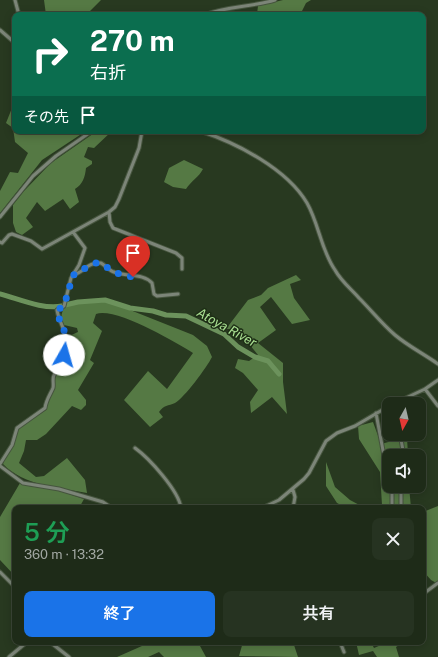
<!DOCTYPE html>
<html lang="ja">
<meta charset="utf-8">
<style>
body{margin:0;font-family:"Public Sans","Noto Sans JP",sans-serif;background:#263321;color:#f1f3f6;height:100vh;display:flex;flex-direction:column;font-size:15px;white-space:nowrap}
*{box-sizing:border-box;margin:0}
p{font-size:13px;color:#a1a7a2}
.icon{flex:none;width:22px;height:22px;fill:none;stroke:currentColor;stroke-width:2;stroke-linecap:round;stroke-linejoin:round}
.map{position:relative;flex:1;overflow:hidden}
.drawer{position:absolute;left:12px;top:505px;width:414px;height:140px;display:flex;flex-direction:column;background:#1e2b18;border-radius:8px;box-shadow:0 2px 10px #0003,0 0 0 1px #3c4737}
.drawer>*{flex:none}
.hud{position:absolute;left:12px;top:12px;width:414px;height:122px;border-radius:8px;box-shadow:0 2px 10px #0003,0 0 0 1px #3c4737;background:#0b6e4f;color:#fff;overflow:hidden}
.needle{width:26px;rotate:188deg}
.tools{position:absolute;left:382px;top:397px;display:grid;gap:8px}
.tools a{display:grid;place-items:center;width:44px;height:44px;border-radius:8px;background:#1e2b18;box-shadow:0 2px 10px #0003,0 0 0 1px #3c4737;font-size:20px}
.pin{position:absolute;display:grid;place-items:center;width:34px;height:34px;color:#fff;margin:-41px -17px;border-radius:50% 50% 50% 0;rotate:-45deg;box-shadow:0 0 4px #0007}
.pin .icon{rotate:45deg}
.me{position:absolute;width:44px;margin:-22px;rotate:7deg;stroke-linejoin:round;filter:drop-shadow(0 0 3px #0008)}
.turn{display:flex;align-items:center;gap:14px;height:84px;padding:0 12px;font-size:18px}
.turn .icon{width:52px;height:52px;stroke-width:2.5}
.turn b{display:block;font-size:28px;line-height:34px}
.then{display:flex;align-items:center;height:38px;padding:0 12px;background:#0003;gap:8px;font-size:15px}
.round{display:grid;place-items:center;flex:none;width:42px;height:42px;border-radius:8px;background:#263321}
.summary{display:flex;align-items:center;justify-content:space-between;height:68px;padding:0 12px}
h1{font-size:24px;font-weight:600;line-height:30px;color:#1e9e55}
.primary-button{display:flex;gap:8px;margin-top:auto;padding:8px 12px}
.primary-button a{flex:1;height:46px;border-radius:8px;background:#1a73e8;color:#fff;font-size:16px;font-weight:600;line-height:46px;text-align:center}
.primary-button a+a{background:#263321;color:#f1f3f6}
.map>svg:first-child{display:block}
.forest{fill:#557944}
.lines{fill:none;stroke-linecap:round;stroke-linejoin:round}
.river{stroke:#6c925c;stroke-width:5}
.minor-casing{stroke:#46553e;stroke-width:5}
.minor{stroke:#7c8578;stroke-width:3}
.route{stroke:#1a73e8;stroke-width:7;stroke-dasharray:0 12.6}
.labels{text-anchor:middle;stroke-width:3;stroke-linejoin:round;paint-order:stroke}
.water-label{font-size:13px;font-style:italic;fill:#aae092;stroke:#1e2f16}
</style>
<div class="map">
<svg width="438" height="657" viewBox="0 0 438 657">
<rect width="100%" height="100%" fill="#283920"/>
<!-- forest -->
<path class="forest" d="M44,0H101L87,14L46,15Z
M283,0H311L306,3L302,11L284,14L278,12L275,15L257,14L258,6Z
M12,108H15V131H86L42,160L0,213V191L10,172L18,173L28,153L15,142L13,128L6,123Z
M97,131H112L94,148L88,147L84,157L92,161V164L86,168C85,177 83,184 75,189L79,202L70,209L63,199L45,211L37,202L26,218L33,227L22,235L16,232L13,223V205L24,191L51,163Z
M184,160L203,169C199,177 191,181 186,189L173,187L164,182L169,168Z
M296,275L301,280L290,284L294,298L310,320L292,324L271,297L260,307L276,330L258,343L283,363V382L287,414L272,397L251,413L250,402L258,390L243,373L235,368L238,359L249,361L258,355L237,329H226L248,300L261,295L268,288Z
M100,301L110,302L193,335L207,346L212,357C207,367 184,398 175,403C168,406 164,405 159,412L163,417L150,427L124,400L148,371L167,389L193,353C175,342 116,307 96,314L93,323L102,331L90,360L94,363L78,390L86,400V405L81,410L72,406L46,434L37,440H26L24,451L19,463L36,477L44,476L67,458L85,480L87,493C58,487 24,486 3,464L5,458L14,445L16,433L19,428L46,410L55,378L64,362L67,337L78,332L77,328L64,325C60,317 61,314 65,306L73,303Z
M373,422L381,444L407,437L408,456H389V486H409L411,508H378L382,505L380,472L359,439L358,426Z
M326,462L335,487L350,500L365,508H347L337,503L326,486Z
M20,483L29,486L56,490L84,499L79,508H15V576L0,560V517Z
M438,506V584L431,580L423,571V512Z
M151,642H189L200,646L206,657H164L159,652L148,657H117Z
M243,642H293L298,657L239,656Z
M356,642H371L374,648L388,642H404L396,647L399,657H377L373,651L359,655Z"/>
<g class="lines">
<!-- river -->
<path class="river" d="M0,294C19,299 43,310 62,306
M65,305L78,302L105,300L130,308L153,311L166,315L186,316L224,334L238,347L255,357L268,361L279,374"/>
<!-- minor casing -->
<g class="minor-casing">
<path id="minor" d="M15,0L19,15
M204,15C226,6 252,7 275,0
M0,30L15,43
M200,131C237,143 287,169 307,203C319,224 321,250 335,270C341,281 351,289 359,298C371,310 382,324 395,335C408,346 424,354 438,364
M109,212L110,222L113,228L176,253L182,258V269
M0,217L33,176L56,156L92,131
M0,242L2,243L9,235L12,234L31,241L42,249L109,212L115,207L119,199L139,148L142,131
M73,275C85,272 87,262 101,263C106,266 110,271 114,272C127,277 143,273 152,283L154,294L157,296L178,294
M425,389L438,406
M393,404L425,389L438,380
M376,413L387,472L389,473
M400,434L404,456
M135,448C149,458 179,491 181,508
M0,464L12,445L17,428L45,408C46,400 50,395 53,388C54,384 52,379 54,375C59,367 66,357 67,347C68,333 59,323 57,310L64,306L71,278L79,265L85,248L73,232
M0,466L23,483L59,489L103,502L112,508
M293,490L295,497L293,508
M262,508L279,500L304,479L309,473L326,441L337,433L355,426L389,406
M392,508V486
M401,508V486
M0,572L15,587
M423,594L438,583
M50,642L69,657
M340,642L344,652
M9,657L27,642"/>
</g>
<!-- minor -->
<use href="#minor" class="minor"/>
</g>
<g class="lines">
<!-- route -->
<path class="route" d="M64,355C72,336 60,328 57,310L64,306L73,275C82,273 86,265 95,263C104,262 107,269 114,272C120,274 126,276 133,277"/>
</g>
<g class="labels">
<!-- water labels -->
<g class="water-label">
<text transform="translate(227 327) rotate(29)" y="5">Atoya River</text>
</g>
</g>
</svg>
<div class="tools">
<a><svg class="needle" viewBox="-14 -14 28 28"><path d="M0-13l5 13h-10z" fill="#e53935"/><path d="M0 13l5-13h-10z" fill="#a1a7a2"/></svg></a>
<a><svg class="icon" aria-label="sound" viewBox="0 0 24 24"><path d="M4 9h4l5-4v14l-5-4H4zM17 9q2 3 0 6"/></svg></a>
</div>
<div class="pin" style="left:133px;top:277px;background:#d93025"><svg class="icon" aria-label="arrive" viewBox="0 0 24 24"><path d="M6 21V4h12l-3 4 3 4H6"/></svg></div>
<svg class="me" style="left:64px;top:355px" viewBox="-20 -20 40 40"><circle r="19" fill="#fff"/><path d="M0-13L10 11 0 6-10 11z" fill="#1a73e8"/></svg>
<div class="hud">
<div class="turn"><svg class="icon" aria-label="right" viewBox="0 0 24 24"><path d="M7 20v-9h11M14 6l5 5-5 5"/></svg><div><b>270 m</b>右折</div></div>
<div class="then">その先<svg class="icon" aria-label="arrive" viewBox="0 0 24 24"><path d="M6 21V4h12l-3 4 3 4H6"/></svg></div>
</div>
<section class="drawer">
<div class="summary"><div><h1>5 分</h1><p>360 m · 13:32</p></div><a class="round"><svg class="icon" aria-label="close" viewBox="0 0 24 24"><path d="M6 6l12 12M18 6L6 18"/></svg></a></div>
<div class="primary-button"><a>終了</a><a>共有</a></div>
</section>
</div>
